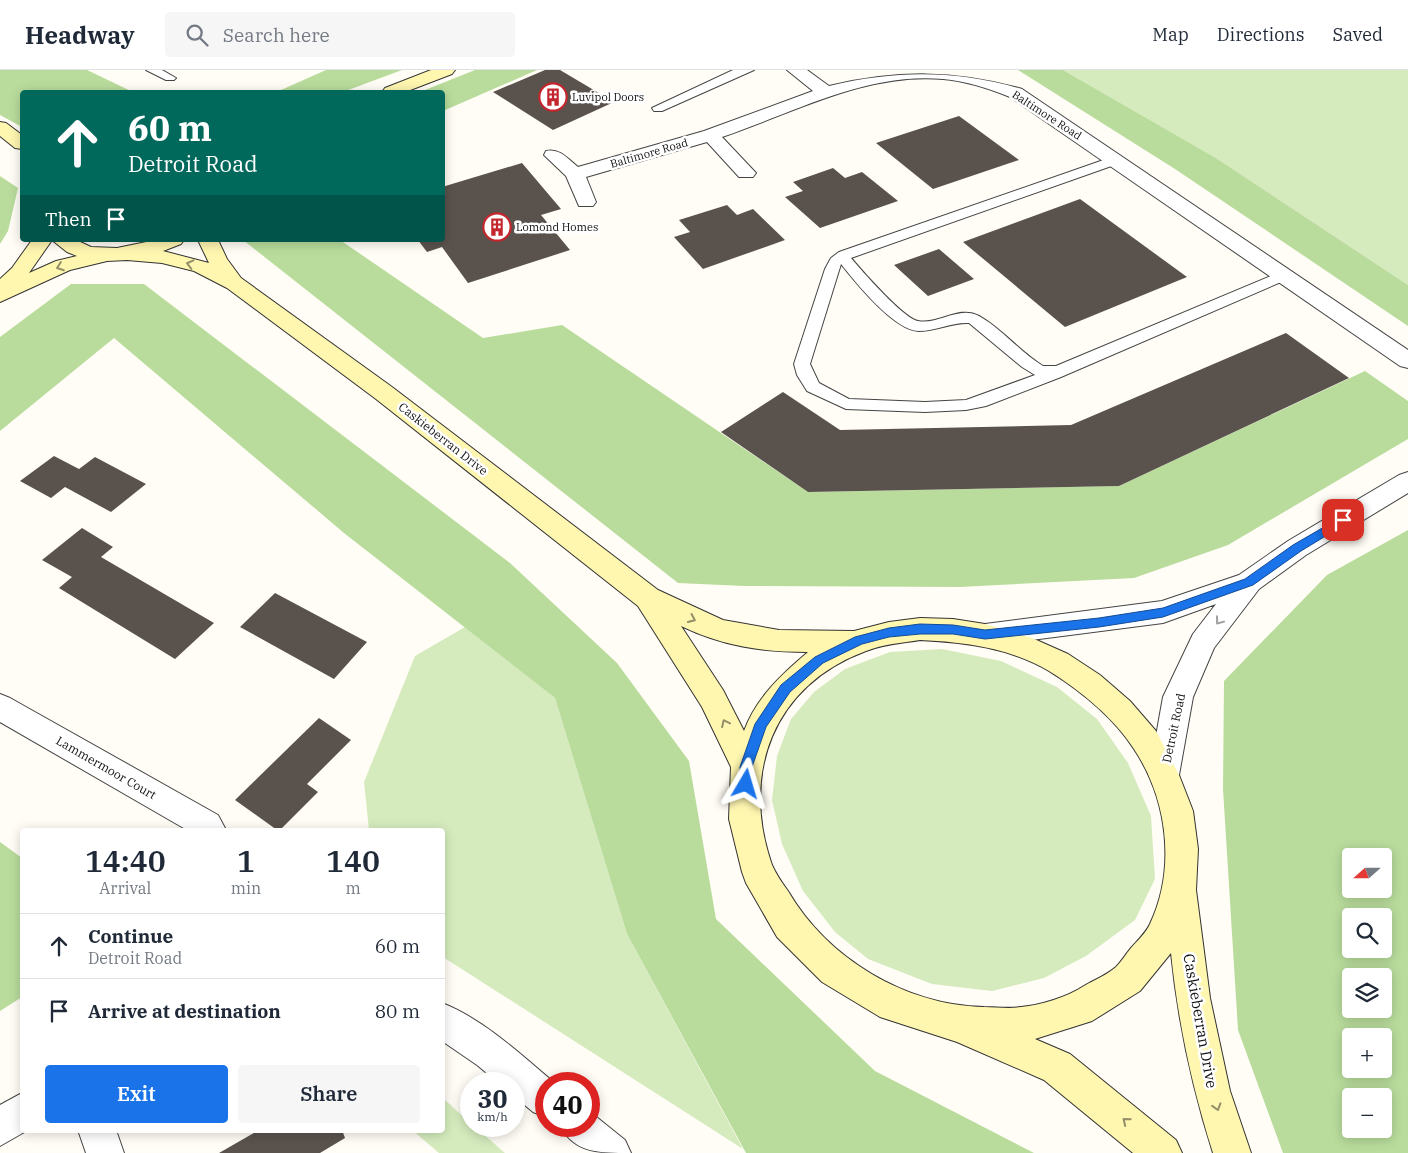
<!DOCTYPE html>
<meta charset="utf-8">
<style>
body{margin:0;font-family:"IBM Plex Serif",serif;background:#f6f6f7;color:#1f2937;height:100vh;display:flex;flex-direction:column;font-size:19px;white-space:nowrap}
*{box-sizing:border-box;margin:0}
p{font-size:16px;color:#747a83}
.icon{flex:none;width:28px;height:28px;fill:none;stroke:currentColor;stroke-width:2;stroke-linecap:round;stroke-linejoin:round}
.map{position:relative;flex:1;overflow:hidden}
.details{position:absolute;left:20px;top:758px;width:425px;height:305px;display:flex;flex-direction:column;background:#fff;border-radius:5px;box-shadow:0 2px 12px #0003}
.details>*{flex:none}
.guide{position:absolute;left:20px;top:20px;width:425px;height:152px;border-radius:5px;box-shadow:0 2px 12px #0003;background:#00695c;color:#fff;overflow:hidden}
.needle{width:32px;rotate:249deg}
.controls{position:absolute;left:1342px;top:778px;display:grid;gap:10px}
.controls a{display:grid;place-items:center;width:50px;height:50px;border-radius:5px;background:#fff;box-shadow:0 2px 12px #0003;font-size:25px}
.speed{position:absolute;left:460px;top:1002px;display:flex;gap:10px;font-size:25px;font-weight:700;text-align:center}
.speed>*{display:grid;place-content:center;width:65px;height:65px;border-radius:50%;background:#fff;box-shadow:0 2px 12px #0003;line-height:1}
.speed small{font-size:12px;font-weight:400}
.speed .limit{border:8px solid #d22;background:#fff;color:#111}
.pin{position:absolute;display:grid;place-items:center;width:42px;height:42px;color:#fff;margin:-21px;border-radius:10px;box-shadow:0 2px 8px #0006}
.me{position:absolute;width:55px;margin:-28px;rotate:7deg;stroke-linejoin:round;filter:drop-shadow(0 0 4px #0008)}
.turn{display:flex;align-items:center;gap:18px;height:105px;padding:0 25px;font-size:22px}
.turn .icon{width:65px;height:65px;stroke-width:2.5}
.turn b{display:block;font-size:35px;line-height:42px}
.then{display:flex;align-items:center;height:48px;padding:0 25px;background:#0003;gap:10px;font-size:19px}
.eta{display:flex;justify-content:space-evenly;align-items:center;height:85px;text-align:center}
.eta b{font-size:30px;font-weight:600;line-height:35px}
.primary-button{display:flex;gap:10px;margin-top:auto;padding:10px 25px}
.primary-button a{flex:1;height:58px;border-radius:5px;background:#1a73e8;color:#fff;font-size:20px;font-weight:600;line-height:58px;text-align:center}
.primary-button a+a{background:#f6f6f7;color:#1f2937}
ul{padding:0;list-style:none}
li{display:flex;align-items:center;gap:15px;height:65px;padding:0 25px;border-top:1px solid #e0e1e3}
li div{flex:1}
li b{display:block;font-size:19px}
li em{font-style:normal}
header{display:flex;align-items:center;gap:30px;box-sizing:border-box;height:70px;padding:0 25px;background:#fff;border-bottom:1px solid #e0e1e3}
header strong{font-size:24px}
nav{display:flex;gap:28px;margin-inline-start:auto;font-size:18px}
.search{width:350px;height:45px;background:#f6f6f7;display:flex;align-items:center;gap:12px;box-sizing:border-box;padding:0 18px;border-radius:5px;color:#747a83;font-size:19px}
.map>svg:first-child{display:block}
.green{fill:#d5ebbd}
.forest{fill:#b9dc9c;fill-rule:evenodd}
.building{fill:#5a524d}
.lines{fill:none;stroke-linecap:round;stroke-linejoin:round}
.lane-casing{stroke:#444;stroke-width:2}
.street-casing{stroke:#444;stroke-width:2}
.secondary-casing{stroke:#333;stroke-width:2}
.lane{fill:#fff;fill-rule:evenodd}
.street{fill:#fff;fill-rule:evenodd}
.secondary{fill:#fff6b0;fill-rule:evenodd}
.oneway{stroke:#948f68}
.oneway2{stroke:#a0a0a0}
.route{fill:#1a73e8;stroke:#114b97}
.labels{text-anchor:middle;stroke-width:5;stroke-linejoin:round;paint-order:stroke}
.far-poi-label{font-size:11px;fill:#111;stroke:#fff;text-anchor:start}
.far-street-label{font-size:11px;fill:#111;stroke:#fff}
.street-label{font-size:12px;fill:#111;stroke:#fff}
.near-street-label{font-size:15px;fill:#111;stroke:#fff}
</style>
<header>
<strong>Headway</strong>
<div class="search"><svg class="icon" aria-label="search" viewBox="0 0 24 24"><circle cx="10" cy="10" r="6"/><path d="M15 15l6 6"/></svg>Search here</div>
<nav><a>Map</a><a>Directions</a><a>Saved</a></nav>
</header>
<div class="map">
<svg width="1408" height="1083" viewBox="0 0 1408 1083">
<rect width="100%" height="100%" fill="#fffdf5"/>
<!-- green -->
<path class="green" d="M1063,0H1408V215L1216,88Z
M465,557L555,628L627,864L743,1079L443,887L442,760H369L364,712L415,586Z
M942,579L1001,591L1057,617L1097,649L1128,693L1151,746L1155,809L1135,850L1086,886L1044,908L992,921L932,914L868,889L835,862L803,821L782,774L772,730L777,686L791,649L814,622L845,599L890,582Z
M443,1028L471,1054V1056H474L505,1083H439L412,1060H442Z"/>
<!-- forest -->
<path class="forest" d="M0,0H87L133,22H22V57L0,45Z
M326,0H402L343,22H256L281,20Z
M475,0H537L443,41L442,22H420Z
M1018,0H1063L1216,88L1408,215V256L1175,99Z
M0,106L18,118L8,161L0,174Z
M243,170H340L483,268L562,255L808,422L1119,416L1365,301L1408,331V369L1228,475L1134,508L960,517L744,516L678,513Z
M71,214H144L510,493L617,593L689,691L716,849L875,1001L1034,1083H746L627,864L555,628L344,463L114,268L0,361V267Z
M1408,460V1083H1283L1238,960L1223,719L1224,611L1327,505ZM1351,786H1384V819H1351ZM1384,846V879H1351V846ZM1351,906H1384V939H1351ZM1351,966H1384V999H1351ZM1384,1026V1059H1351V1026Z
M0,772L22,788V927L0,941Z"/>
<!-- building -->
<path class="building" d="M545,0H560L614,32L553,60L493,22Z
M959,46L1019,90L933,119L876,73Z
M522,93L561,139L541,145L570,180L468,213L442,177L427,182L418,170H442V117Z
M833,98L845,108L862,102L898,131L820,158L785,127L803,121L793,112Z
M1080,129L1187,207L1065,257L963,172Z
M727,135L737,145L753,139L785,170L703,199L674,167L690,162L679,150Z
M939,179L974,209L928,226L894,195Z
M1286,263L1349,308L1119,416L808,422L721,362L783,322L840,360L1071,355Z
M54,386L79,399L95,387L146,414L111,442L65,417L51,428L20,411Z
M82,458L113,477L101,487L214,553L175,589L59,518L72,507L42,490Z
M275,523L367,572L334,609L240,557Z
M319,648L351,670L307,714L318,722L280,760H277L235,730Z
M259,1060H342L345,1068L320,1083H219Z"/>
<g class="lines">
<!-- lane casing -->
<g class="lane-casing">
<path id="lane" d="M146,0H162L176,8L174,10H166Z
M733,0H754L662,41H654L652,38Z
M1115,86L1120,87L1121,90L1120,93L851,188C861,200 904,249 918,251C938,255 959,235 979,246C1002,259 1020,282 1043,296H1056L1278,203H1288L1290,206L1288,209L1061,307L986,336L966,340L925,342L846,339L807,321L797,305L794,294L825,199L831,188L839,182ZM841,194C856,213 895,261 919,261C936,261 952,252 969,253L1022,297L1035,305L966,330L925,332L849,329L819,313L810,294Z"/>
</g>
<!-- street casing -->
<g class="street-casing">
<path id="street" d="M787,0H807L829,16C897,0 955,0 1022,19L1408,280V298L1400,296L1010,27C988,18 966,11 943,9C866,2 793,43 722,67L756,103L753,107H739L707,72L586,107L596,132L593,136H579L566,106L544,85L546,81C560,78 568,89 578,97L704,61L813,21Z
M1408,402V423L1306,485L1259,519L1214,578L1193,627L1179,705L1175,715L1164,719L1153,715L1149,705L1163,627L1193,564L1216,534L1163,553L985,576L975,573L971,565L975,557L985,554L1162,531L1239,505L1288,471L1399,405Z
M0,624L10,628L218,745L226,760H187L0,652Z
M442,933C485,950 521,985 556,1014H546V1047L533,1042L514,1026V1014H500L477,995L442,971Z
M22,1023V1060H28L0,1076V1035Z
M589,1041L625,1070L631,1083C598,1083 575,1083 560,1056H589Z
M78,1060H116L124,1083H86Z"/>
</g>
<!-- secondary casing -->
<g class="secondary-casing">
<path id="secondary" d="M431,0H455L452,4L405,22H382L385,18Z
M0,52L6,53L22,65V79L15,78L0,66Z
M32,170H76L91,177L117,178L156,170H184L181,174L163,181L209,193L198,170H218L227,189L241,208L392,317L658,520L723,550L779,560L854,561L889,552L920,548L953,549L985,554L1032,568L1068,584L1100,605L1130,631L1156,661L1179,705L1193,741L1198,779L1196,820L1210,928L1230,1021L1251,1083H1213C1192,1017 1178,952 1171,883L1140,921L1092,951L1035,969L1070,984L1176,1070L1182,1083H1133L1044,1010L957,972L880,947L822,912L777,867L746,813L742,802L729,749L731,697L702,637L638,536L376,329L227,218L194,201L162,193L127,190L107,191L70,200L0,232V209L12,198ZM52,170L67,182L77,186L56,191L29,203ZM681,556C723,576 761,582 808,582C782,604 756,628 744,661L723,620ZM920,570C965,572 1010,578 1049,601C1081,621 1114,648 1134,679C1168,730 1176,799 1150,854C1146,863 1137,871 1131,878C1126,884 1121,892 1116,897C1107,905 1094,910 1084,916C1067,927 1041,935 1021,937C1009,939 996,937 984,937C905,935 828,889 788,821C782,813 776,804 772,795C740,704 773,615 866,581C883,574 902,573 920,570Z"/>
</g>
<!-- lane -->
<use href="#lane" class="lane"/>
<!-- street -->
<use href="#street" class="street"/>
<!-- secondary -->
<use href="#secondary" class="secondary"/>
</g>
<!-- one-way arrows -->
<defs><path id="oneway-chevron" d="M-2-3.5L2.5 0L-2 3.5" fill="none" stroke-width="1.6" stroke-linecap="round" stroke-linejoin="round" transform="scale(1.25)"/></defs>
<g class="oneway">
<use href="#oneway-chevron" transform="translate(190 194) rotate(-166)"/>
<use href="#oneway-chevron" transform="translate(60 197) rotate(160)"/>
<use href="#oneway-chevron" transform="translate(692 549) rotate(25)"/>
<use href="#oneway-chevron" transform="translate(725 653) rotate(-116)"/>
<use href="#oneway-chevron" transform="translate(1217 1037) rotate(73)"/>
<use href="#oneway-chevron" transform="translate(1126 1051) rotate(-141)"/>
</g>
<use class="oneway2" href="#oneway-chevron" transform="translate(1219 551) rotate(127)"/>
<!-- route -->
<path class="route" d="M1343,446L1349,450L1347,453L1301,481L1253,515L1163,547L1099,557L985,569L953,564H920L889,567L862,574L823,593L790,622L766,657L752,697L750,718H741L740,697L755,654L781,615L815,587L855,567L889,558L920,554L953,555L985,560L1099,548L1163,538L1245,509L1293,475Z"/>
<!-- icons -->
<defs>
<g id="building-ring" transform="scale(1.4375)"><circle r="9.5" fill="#fff" stroke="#c4262e" stroke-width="1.5"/><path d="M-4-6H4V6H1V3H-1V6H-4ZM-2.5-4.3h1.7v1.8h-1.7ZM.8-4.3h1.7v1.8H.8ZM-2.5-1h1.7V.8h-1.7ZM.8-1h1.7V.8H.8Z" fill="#c4262e"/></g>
</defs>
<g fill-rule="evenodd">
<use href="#building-ring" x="553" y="27"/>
<use href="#building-ring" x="497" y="157"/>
</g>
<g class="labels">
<!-- far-poi labels -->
<g class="far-poi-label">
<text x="572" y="31">Luvipol Doors</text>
<text x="516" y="161">Lomond Homes</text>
</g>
<!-- far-street labels -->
<g class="far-street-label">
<text transform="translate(1047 45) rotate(33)" y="4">Baltimore Road</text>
<text transform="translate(649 83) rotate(-16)" y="4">Baltimore Road</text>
</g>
<!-- street labels -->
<g class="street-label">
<text transform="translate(443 369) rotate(38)" y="4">Caskieberran Drive</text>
<text transform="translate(1174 658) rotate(-78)" y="4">Detroit Road</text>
<text transform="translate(106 698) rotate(30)" y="4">Lammermoor Court</text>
</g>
<!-- near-street labels -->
<g class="near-street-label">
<text transform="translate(1200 951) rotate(80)" y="5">Caskieberran Drive</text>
</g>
</g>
</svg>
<div class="controls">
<a><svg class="needle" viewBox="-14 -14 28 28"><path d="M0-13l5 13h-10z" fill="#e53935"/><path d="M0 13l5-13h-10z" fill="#747a83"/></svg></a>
<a><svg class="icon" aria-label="search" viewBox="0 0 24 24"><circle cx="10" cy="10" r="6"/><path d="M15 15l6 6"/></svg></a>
<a><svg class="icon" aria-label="layers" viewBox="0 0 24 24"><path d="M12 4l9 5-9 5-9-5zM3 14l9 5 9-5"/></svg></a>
<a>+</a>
<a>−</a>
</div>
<div class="speed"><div>30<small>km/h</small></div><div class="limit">40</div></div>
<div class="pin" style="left:1343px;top:450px;background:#d93025"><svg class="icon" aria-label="arrive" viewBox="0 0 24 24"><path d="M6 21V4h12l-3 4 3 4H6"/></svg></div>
<svg class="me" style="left:746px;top:714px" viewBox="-20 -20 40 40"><path d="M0-17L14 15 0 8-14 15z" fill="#1a73e8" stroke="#fff" stroke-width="4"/></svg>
<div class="guide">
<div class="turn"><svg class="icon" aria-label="ahead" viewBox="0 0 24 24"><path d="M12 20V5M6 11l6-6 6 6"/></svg><div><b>60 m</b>Detroit Road</div></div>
<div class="then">Then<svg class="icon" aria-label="arrive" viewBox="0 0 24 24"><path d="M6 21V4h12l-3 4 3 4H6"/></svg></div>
</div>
<section class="details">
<div class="eta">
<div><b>14:40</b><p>Arrival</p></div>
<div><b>1</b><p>min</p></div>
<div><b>140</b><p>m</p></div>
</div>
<ul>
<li><svg class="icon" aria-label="ahead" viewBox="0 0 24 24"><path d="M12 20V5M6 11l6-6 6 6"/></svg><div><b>Continue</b><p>Detroit Road</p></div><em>60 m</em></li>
<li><svg class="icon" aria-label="arrive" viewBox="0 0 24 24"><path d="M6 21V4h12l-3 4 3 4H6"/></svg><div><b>Arrive at destination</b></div><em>80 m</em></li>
</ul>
<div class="primary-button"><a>Exit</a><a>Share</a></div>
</section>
</div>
